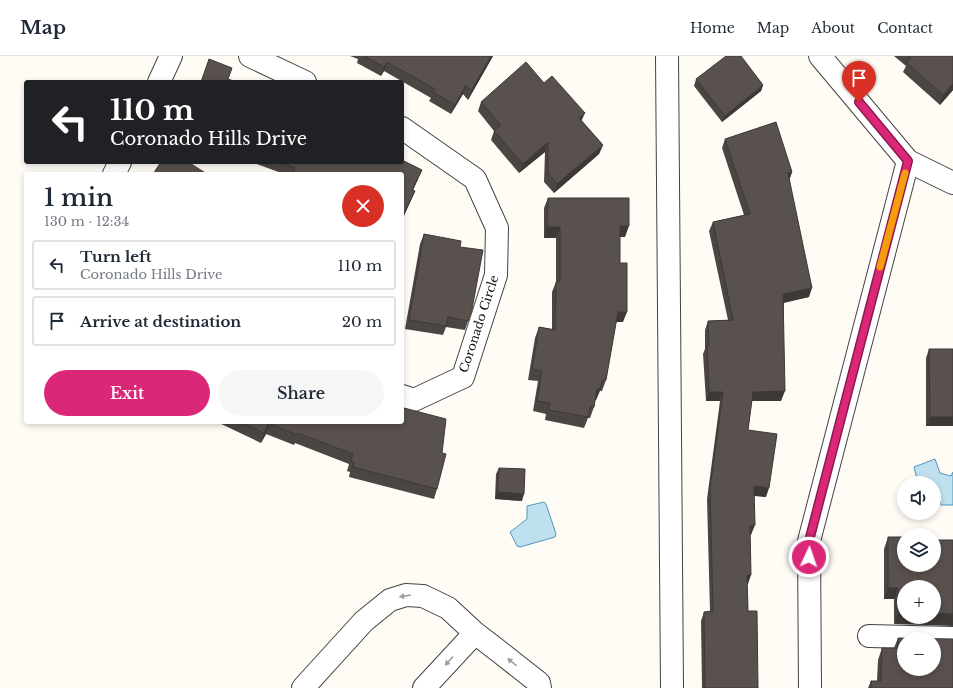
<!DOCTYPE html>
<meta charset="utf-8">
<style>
body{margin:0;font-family:"Libre Baskerville",serif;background:#f6f6f7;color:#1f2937;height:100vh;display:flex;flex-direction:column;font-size:15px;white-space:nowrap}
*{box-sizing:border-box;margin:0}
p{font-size:13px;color:#747a83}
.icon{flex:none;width:22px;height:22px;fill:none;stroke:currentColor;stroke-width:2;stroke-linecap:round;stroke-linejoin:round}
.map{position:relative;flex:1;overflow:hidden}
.panel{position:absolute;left:24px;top:116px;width:380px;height:252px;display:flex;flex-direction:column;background:#fff;border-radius:4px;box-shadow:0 2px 6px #0003}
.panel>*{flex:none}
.hud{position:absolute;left:24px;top:24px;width:380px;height:84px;border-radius:4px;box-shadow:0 2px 6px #0003;background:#202124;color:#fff;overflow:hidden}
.controls{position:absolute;left:897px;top:420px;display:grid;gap:8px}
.controls a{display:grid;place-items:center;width:44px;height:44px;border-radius:50%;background:#fff;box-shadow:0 2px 6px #0003;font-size:20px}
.pin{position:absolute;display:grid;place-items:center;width:34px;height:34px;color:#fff;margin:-41px -17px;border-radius:50% 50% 50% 0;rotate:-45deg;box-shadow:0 0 4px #0007}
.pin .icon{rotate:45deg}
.me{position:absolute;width:44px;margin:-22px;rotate:3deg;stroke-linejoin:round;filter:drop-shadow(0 0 3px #0008)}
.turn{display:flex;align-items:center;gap:14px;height:84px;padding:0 20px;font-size:18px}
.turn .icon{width:52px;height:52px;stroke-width:2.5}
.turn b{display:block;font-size:28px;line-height:34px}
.round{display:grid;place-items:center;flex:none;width:42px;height:42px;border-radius:21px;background:#f6f6f7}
.summary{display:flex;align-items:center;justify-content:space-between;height:68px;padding:0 20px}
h1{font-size:24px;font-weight:600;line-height:30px}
.action{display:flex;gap:8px;margin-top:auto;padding:8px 20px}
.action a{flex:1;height:46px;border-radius:24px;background:#db2777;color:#fff;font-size:16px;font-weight:600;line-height:46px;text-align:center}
.action a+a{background:#f6f6f7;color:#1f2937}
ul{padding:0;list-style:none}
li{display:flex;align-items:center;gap:12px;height:50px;margin:0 8px 6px;padding:0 12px;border:2px solid #e0e1e3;border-radius:4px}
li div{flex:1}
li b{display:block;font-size:15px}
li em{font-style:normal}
header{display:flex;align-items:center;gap:24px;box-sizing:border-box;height:56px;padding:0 20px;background:#fff;border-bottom:1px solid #e0e1e3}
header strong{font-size:19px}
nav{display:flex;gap:22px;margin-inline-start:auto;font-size:14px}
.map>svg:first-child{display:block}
.water{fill:#bfe0ef;stroke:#4f96bd}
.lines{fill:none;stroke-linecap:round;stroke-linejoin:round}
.minor-casing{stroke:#434343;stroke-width:24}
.minor{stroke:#fff;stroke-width:22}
.wall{fill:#4c4643}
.shaded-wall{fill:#3e3937}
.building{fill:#58514e;stroke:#3e3937;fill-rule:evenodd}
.oneway{fill:#9f9f9f}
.route-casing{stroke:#8e194d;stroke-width:10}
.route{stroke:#db2777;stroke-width:7}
.slow{stroke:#f59e0b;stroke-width:7}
.labels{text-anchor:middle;stroke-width:4;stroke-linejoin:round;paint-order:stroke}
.street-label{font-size:12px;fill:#101010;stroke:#fff}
</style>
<header>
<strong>Map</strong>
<nav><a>Home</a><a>Map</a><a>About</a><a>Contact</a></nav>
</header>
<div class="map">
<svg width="953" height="632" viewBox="0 0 953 632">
<rect width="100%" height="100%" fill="#fefcf5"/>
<!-- water -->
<path class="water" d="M935,403L940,417L951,420L953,416V449H941L936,433H934V427H918L914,411Z
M544,446L546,448L556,478L555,481L520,491L517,490L510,476L527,463V450Z"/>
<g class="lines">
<!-- minor casing -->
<g class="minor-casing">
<path id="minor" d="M250,0L305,26
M667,0L672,632
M820,0L908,105L953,127
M159,26L171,0
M402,72L475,123L497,172L496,219L463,321L414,344L402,340
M114,118L120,106
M869,580L953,582
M303,632L364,565L390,544L406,539L423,540L448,552L475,577L501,597L539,627L540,632
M424,632L475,577
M810,632L809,485L908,105"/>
</g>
<!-- minor -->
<use href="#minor" class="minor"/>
</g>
<!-- wall -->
<path class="wall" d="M350,0H493L468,44L463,38L451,58L429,45L431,42L384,15L381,20L357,7L358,3Z
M894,0H953V34L940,49L903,16L906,10Z
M696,23L763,29L761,35L722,66L694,30Z
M544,27L582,65L603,89L599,98L554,137L544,126L545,96L519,117L491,84L494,75L478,55L481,46Z
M725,83L792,116L789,124L809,241L784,247L781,345H752L748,374L766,441L754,440L751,479H750L748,528H747L748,555L758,632H702L701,565L704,556L710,555L707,443L720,345H706L703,298L705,293V274L708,265L728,264L709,175L713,166L744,159L722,92Z
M251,106H402L418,123L413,134L415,135L411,144L402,164V118H284Z
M548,142L625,181H620V207L623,266H616L606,324L602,335H600L596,344H595L594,351L590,362H588L584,372L545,364L546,358L533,355L538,325L528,324L535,282L539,271L552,273V236L556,226V182H544V152Z
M424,178L460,191L468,265L465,274L446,271L443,279L405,273L420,188Z
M929,293H953V370H926V302Z
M404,352L437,433L434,443L349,421L350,416L347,415L349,408L295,387L294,389L266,378L261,387L217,366H402V358Z
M499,412L522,445L495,443L496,418Z
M888,481L934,509L894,568V543H884V493Z
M898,582L953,632H868L871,625H877L878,604L882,592H894Z"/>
<!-- shaded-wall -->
<path class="shaded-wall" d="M491,0H493L468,44L471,35Z
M387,6L384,15L381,20L384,11Z
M953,28V34L940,49L943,39Z
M466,29L463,38L451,58L455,49Z
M763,29L761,35L722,66L725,60Z
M585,57L581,66L579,62Z
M548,86L545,96L519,117L523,108Z
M603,89L599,98L554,137L557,128Z
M422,114L418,123L409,143L412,134Z
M792,116L789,125L788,117Z
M415,135L411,144L402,164V162Z
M620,170H629L625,181H617Z
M547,171H560L556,182H544Z
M812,232L809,241L780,247L783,238Z
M618,256H627L623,266H614Z
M597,333H600L596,344L593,343Z
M785,335L781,345H750L753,336Z
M709,336H723L720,345H706Z
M930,361H953V370H926Z
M269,367L266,378L261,387L264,377Z
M754,430L769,432L766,441L750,439Z
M497,436L524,438L522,445L495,443Z
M755,469L751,479H746L750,470Z
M747,519H751L748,528H743Z
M888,532H898L894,543H884Z
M898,557H904V561H934V557L953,558V570L894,568Z"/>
<!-- building -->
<path class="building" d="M364,0H491L471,35L466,29L455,49L433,36L435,33L387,6L384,11Z
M726,0H741L763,29L725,60L696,23Z
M908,0H953V28L943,39L907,7L911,2Z
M209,3L232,12L228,23L236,26H201Z
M526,6L544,27L552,20L585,57L579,62L603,89L557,128L548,117V86L523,108L494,75L501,69L481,46Z
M776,66L792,116L788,117L812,232L783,238L785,335L753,336L748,374L777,378L769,432L754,430L755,469L750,470L751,519H747L748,555H757L758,632H705L704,556L713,555L710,433L723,336H709L707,289H709L708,265L733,264L713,166L750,158L725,83Z
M402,104L422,114L412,134L415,135L402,162V118H292L295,112L280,106H402Z
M161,106H188L207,118H153Z
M548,142H629V170H620V207H627V256H618L606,324H602L600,333H597L594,351H590L588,361L549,354L550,347L537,345L542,315L532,313L539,271L555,274L556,226H560V171H547Z
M424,178L461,185L460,191L483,194L472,253L468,265L448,261L446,270L409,264Z
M929,293H953V361H930Z
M404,352L446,363L442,397L446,398L437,433L353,411L354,406L351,405L353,398L298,377L297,379L269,367L264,377L241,366H402V360Z
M499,412L525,413L524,438L497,436Z
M888,481H904V509H934V484H953V558L934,557V531H904V557H898V532H888Z
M898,582L953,583V632H871V625H881L882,592H898ZM904,583H934V613H904Z"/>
<!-- one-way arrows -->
<defs><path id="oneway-solid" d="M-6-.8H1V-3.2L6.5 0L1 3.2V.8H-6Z"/></defs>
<g class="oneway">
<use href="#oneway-solid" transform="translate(405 540) rotate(171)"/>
<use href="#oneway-solid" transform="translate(449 605) rotate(133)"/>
<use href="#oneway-solid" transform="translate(512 606) rotate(-141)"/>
</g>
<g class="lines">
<!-- route casing -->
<g class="route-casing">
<path id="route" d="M809,501V485L908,105L859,46"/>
</g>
<!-- route -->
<use href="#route" class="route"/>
<!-- slow -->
<path class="slow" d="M880,211L905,117"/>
</g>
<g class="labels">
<!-- street labels -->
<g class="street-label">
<text transform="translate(479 268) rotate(-72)" y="4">Coronado Circle</text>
</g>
</g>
</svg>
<div class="controls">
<a><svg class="icon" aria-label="sound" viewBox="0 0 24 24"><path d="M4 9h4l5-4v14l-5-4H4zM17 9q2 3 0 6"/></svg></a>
<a><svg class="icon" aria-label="layers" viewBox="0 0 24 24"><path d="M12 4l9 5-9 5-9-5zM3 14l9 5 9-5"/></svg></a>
<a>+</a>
<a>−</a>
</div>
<div class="pin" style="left:859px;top:46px;background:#d93025"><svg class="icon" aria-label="arrive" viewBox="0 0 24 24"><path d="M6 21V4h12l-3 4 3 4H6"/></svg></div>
<svg class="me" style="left:809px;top:501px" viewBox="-20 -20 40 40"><circle r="17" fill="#db2777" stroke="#fff" stroke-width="3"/><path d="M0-11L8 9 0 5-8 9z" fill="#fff"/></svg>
<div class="hud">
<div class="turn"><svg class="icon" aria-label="left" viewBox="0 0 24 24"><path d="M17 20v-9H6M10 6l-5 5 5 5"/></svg><div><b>110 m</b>Coronado Hills Drive</div></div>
</div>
<section class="panel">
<div class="summary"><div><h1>1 min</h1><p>130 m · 12:34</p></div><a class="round" style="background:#d93025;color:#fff"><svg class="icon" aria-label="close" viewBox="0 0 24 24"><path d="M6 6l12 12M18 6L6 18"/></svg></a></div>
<ul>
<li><svg class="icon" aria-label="left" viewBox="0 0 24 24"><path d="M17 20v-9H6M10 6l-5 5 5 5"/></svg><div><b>Turn left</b><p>Coronado Hills Drive</p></div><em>110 m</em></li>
<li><svg class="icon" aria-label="arrive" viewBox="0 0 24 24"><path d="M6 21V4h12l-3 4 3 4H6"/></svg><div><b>Arrive at destination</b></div><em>20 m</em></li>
</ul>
<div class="action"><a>Exit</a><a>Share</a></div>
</section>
</div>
